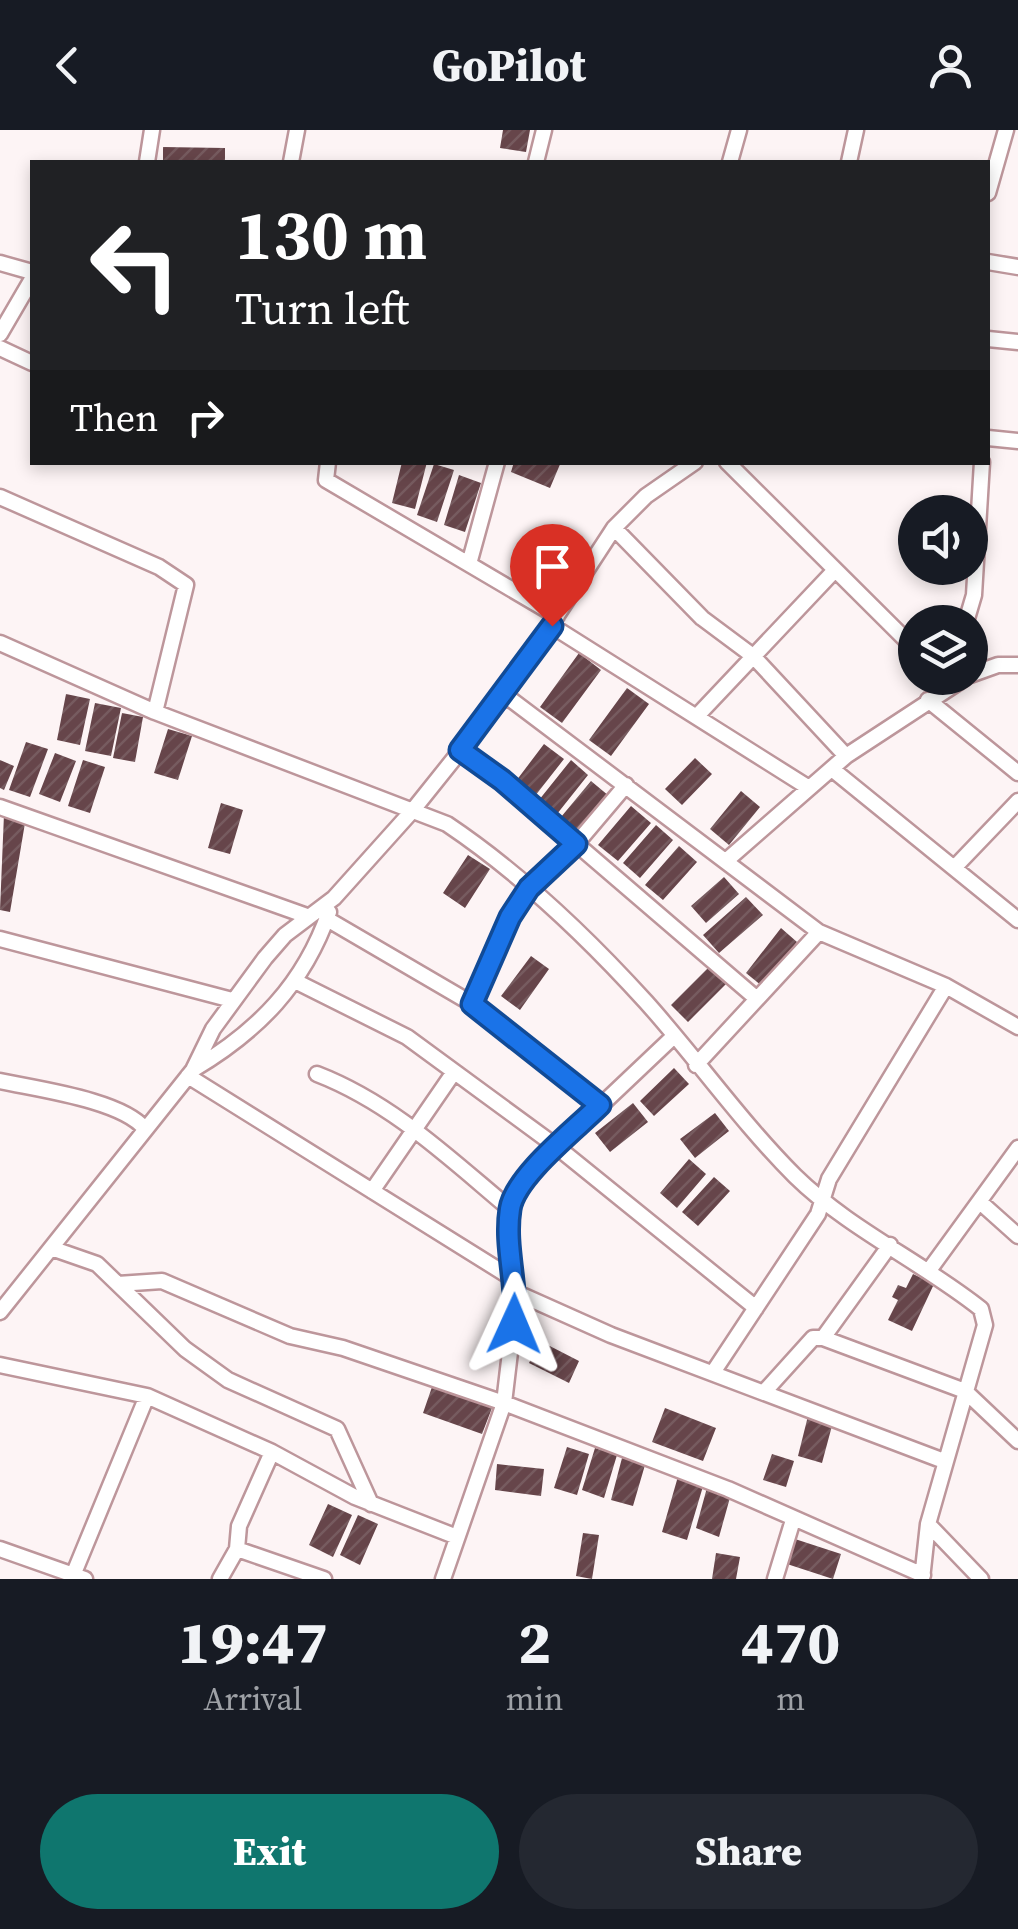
<!DOCTYPE html>
<style>
body{margin:0;font-family:"Source Serif 4",serif;background:#242831;color:#f1f3f6;height:100vh;display:flex;flex-direction:column;font-size:38px;white-space:nowrap}
*{box-sizing:border-box;margin:0}
p{font-size:32px;color:#9ea1a6}
.icon{flex:none;width:55px;height:55px;fill:none;stroke:currentColor;stroke-width:2;stroke-linecap:round;stroke-linejoin:round}
.map{position:relative;height:1449px;overflow:hidden}
.details{display:flex;flex-direction:column;background:#171b24;flex:1}
.details>*{flex:none}
.hud{position:absolute;left:30px;top:30px;width:960px;height:305px;border-radius:0px;box-shadow:0 5px 15px #0003;background:#202124;color:#fff;overflow:hidden}
.buttons{position:absolute;left:898px;top:365px;display:grid;gap:20px}
.buttons a{display:grid;place-items:center;width:90px;height:90px;border-radius:50%;background:#171b24;box-shadow:0 5px 15px #0003;font-size:50px}
.pin{position:absolute;display:grid;place-items:center;width:85px;height:85px;color:#fff;margin:-102px -42px;border-radius:50% 50% 50% 0;rotate:-45deg;box-shadow:0 0 10px #0007}
.pin .icon{rotate:45deg}
.me{position:absolute;width:110px;margin:-55px;rotate:1deg;stroke-linejoin:round;filter:drop-shadow(0 0 8px #0008)}
.turn{display:flex;align-items:center;gap:35px;height:210px;padding:0 40px;font-size:45px}
.turn .icon{width:130px;height:130px;stroke-width:2.5}
.turn b{display:block;font-size:70px;line-height:85px}
.then{display:flex;align-items:center;height:95px;padding:0 40px;background:#0003;gap:20px;font-size:38px}
.eta{display:flex;justify-content:space-evenly;align-items:center;height:170px;text-align:center}
.eta b{font-size:60px;font-weight:800;line-height:70px}
.action{display:flex;gap:20px;margin-top:auto;padding:20px 40px}
.action a{flex:1;height:115px;border-radius:60px;background:#0f766e;color:#fff;font-size:40px;font-weight:800;line-height:115px;text-align:center}
.action a+a{background:#242831;color:#f1f3f6}
header{display:flex;justify-content:space-between;align-items:center;height:130px;padding:0 40px;background:#171b24;font-size:45px;font-weight:800}
.map>svg:first-child{display:block}
.building{fill:url(#building-hatch)}
.lines{fill:none;stroke-linecap:round;stroke-linejoin:round}
.street-casing{stroke:#bd969b;stroke-width:19}
.street{stroke:#fff;stroke-width:14}
.route-casing{stroke:#114b97;stroke-width:25}
.route{stroke:#1a73e8;stroke-width:18}
</style>
<header><svg class="icon" aria-label="back" viewBox="0 0 24 24"><path d="M15 5l-7 7 7 7"/></svg>GoPilot<svg class="icon" aria-label="person" viewBox="0 0 24 24"><circle cx="12" cy="8" r="4"/><path d="M4 21q1-7 8-7t8 7"/></svg></header>
<div class="map">
<svg width="1018" height="1449" viewBox="0 0 1018 1449">
<defs>
<pattern id="building-hatch" width="6" height="6" patternUnits="userSpaceOnUse" patternTransform="scale(2.5)"><rect width="6" height="6" fill="#66454a"/><path d="M-1 1l2-2M0 6l6-6M5 7l2-2" fill="none" stroke="#765b5f"/></pattern>
</defs>
<rect width="100%" height="100%" fill="#fdf4f5"/>
<!-- building -->
<path class="building" d="M503,0H530L526,22L500,18Z
M163,17L225,18V32H163Z
M402,332H427L415,379L392,373Z
M514,332H561L550,358L511,342Z
M434,334L454,340L437,392L417,385Z
M459,345L481,353L465,402L444,395Z
M579,523L601,540L562,593L540,577Z
M627,558L649,574L611,626L589,610Z
M66,564L90,569L80,615L57,610Z
M95,573L121,578L111,626L85,621Z
M122,583L143,587L135,632L113,628Z
M168,599L192,606L178,650L154,643Z
M26,612L48,619L30,667L9,660Z
M544,614L564,629L535,666L516,651Z
M55,623L76,631L60,672L39,664Z
M695,628L712,644L682,675L665,659Z
M0,630L14,636L4,660L0,658Z
M83,630L105,637L90,683L68,676Z
M571,630L588,645L557,684L539,670Z
M591,651L609,666L579,702L561,687Z
M741,661L760,677L729,715L710,699Z
M221,673L243,680L230,724L208,718Z
M631,676L651,693L618,731L598,715Z
M4,684L25,693L10,782L0,780Z
M656,695L673,710L640,748L623,733Z
M679,716L697,732L663,770L645,755Z
M468,725L490,739L465,778L443,763Z
M724,747L739,764L706,793L691,776Z
M746,767L763,785L719,823L703,805Z
M781,798L797,812L762,856L746,843Z
M531,826L549,839L520,880L501,866Z
M712,834L729,851L688,892L671,875Z
M674,938L689,954L654,986L640,971Z
M633,973L648,992L610,1022L595,1003Z
M715,983L729,1001L695,1028L680,1009Z
M689,1029L706,1044L677,1078L660,1063Z
M714,1047L730,1061L698,1096L682,1082Z
M913,1144L934,1154L912,1201L888,1190L898,1170L892,1167L898,1155L906,1158Z
M540,1211L579,1231L569,1253L529,1233Z
M432,1257L492,1278L482,1304L423,1283Z
M665,1278L716,1298L703,1331L652,1312Z
M808,1286L833,1292L822,1333L798,1326Z
M567,1317L589,1324L577,1365L554,1358Z
M595,1318L617,1325L604,1368L582,1360Z
M772,1324L794,1331L786,1357L763,1350Z
M622,1328L645,1335L633,1376L611,1370Z
M497,1334L544,1339L541,1366L495,1360Z
M679,1343L704,1353L687,1410L662,1402Z
M708,1354L731,1364L719,1407L696,1398Z
M328,1374L352,1385L333,1427L309,1415Z
M358,1385L378,1394L360,1435L340,1425Z
M583,1403L599,1405L592,1449L576,1446Z
M795,1409L841,1424L833,1449L787,1434Z
M716,1423L740,1427L736,1449H712Z"/>
<g class="lines">
<!-- street casing -->
<g class="street-casing">
<path id="street" d="M147,32L152,0
M291,32L297,0
M536,32L544,0
M730,32L739,0
M849,32L856,0
M988,63L1006,0
M988,132L1018,137
M0,133L32,142
M0,204L32,149
M988,209L1018,212
M0,218L32,233
M988,308L1018,311
M328,332L326,350L557,486
M727,332L915,519
M0,367L159,437L186,455L155,582
M614,398L702,488L753,526L846,626
M469,434L497,332
M966,492L974,465L982,332
M552,496L809,658
M0,513L155,582L447,694C520,743 587,807 646,872C697,929 741,992 795,1046C849,1099 922,1132 981,1179L985,1195L928,1394L922,1449
M970,545L998,535H1018
M505,565L819,802L946,856L1018,897
M928,570L1018,643
M697,586L835,440
M460,621L502,650L757,869
M832,639L1018,790
M0,677L307,786
M727,730L846,626L965,548
M954,738L1018,671
M327,789L481,879L600,975
M0,809L232,870
M295,851L407,907L557,1017L756,1178
M472,874L510,787L529,758L576,714L626,655
M696,935L819,802
M194,939C258,901 304,854 329,782
M317,944C392,973 449,1028 510,1079
M188,946L515,1150
M0,951C36,959 122,970 145,999
M372,1061L454,942
M980,1072L1018,1106
M51,1118L97,1134L185,1219L228,1250L337,1299L371,1374
M930,1139L1018,1018
M118,1154L162,1151L290,1206L343,1218L504,1273L728,1359L923,1445
M517,1163L611,1205L944,1331
M0,1182L193,940L213,899L265,828L285,805L334,768L413,680L505,565L614,398L646,366L695,332
M823,1208L890,1115
M0,1235L147,1266L272,1322L355,1367L457,1407
M714,1241L818,1084L829,1049L946,856
M765,1261L813,1208H823L965,1261L1018,1311
M928,1394L981,1449
M0,1419L85,1449
M237,1419L324,1449
M74,1443L147,1266
M220,1449L237,1419L239,1396L272,1322
M443,1449L504,1273L517,1163L509,1099L512,1070L539,1034L673,907
M775,1449L793,1390"/>
</g>
<!-- street -->
<use href="#street" class="street"/>
</g>
<g class="lines">
<!-- route casing -->
<g class="route-casing">
<path id="route" d="M514,1194C518,1155 504,1117 510,1079C515,1046 576,999 600,975L472,874L510,787L529,758L576,714L502,650L460,620L552,496"/>
</g>
<!-- route -->
<use href="#route" class="route"/>
</g>
</svg>
<div class="buttons">
<a><svg class="icon" aria-label="sound" viewBox="0 0 24 24"><path d="M4 9h4l5-4v14l-5-4H4zM17 9q2 3 0 6"/></svg></a>
<a><svg class="icon" aria-label="layers" viewBox="0 0 24 24"><path d="M12 4l9 5-9 5-9-5zM3 14l9 5 9-5"/></svg></a>
</div>
<div class="pin" style="left:552px;top:496px;background:#d93025"><svg class="icon" aria-label="arrive" viewBox="0 0 24 24"><path d="M6 21V4h12l-3 4 3 4H6"/></svg></div>
<svg class="me" style="left:514px;top:1194px" viewBox="-20 -20 40 40"><path d="M0-17L14 15 0 8-14 15z" fill="#1a73e8" stroke="#fff" stroke-width="4"/></svg>
<div class="hud">
<div class="turn"><svg class="icon" aria-label="left" viewBox="0 0 24 24"><path d="M17 20v-9H6M10 6l-5 5 5 5"/></svg><div><b>130 m</b>Turn left</div></div>
<div class="then">Then<svg class="icon" aria-label="right" viewBox="0 0 24 24"><path d="M7 20v-9h11M14 6l5 5-5 5"/></svg></div>
</div>
</div>
<section class="details">
<div class="eta">
<div><b>19:47</b><p>Arrival</p></div>
<div><b>2</b><p>min</p></div>
<div><b>470</b><p>m</p></div>
</div>
<div class="action"><a>Exit</a><a>Share</a></div>
</section>
